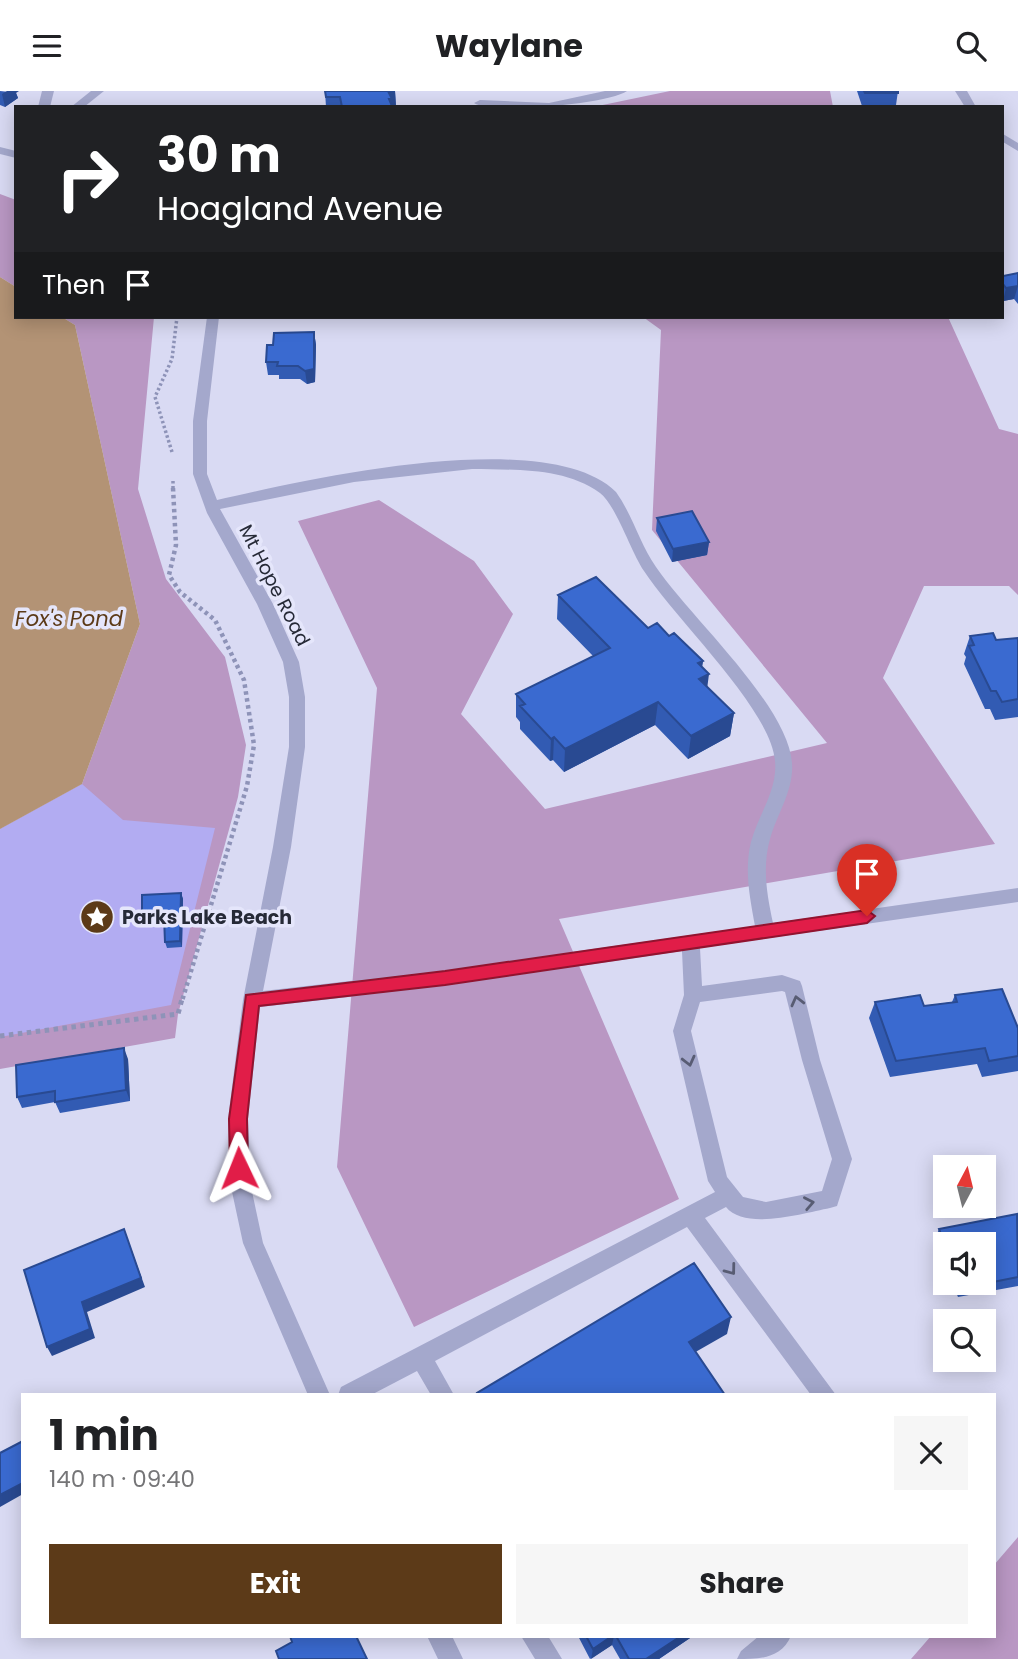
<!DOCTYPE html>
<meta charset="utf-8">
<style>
body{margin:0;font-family:Poppins,sans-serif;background:#f6f6f6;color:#202124;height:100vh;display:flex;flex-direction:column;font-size:26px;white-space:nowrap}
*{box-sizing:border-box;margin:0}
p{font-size:23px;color:#757577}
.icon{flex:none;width:38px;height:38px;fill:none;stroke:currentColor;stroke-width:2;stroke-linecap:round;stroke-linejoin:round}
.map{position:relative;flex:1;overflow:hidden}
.details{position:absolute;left:21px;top:1302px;width:975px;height:245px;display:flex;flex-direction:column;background:#fff;border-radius:0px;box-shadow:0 4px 18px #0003}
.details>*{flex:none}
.banner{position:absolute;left:14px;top:14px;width:990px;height:214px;border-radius:0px;box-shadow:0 4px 18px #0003;background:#202124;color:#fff;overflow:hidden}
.needle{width:46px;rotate:7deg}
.tools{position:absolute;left:933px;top:1064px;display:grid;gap:14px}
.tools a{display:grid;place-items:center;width:63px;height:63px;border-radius:0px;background:#fff;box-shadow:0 4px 18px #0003;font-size:35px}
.pin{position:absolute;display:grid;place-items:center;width:60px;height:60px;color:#fff;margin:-72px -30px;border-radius:50% 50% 50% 0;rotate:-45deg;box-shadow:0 0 7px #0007}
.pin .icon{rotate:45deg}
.me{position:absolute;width:77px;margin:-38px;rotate:358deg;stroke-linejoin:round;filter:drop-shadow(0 0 5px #0008)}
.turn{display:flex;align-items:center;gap:24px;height:147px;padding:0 28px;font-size:32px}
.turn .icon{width:91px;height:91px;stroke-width:2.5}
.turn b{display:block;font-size:49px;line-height:60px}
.then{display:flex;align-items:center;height:66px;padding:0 28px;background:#0003;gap:14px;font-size:26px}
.round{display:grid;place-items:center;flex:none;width:74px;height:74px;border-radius:0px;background:#f6f6f6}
.overview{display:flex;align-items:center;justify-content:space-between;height:119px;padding:0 28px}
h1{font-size:42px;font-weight:700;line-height:52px}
.button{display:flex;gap:14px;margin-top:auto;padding:14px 28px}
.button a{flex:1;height:80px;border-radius:0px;background:#5c3a18;color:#fff;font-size:28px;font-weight:700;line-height:80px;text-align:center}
.button a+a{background:#f6f6f6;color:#202124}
header{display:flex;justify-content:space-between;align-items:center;height:91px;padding:0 28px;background:#fff;font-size:32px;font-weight:700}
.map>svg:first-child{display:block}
.green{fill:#b997c3}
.sand{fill:#b2acf2}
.water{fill:#b39375}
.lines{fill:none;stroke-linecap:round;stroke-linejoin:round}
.path-far2{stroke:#8e93b8;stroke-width:3.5;stroke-dasharray:2.5 2.5;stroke-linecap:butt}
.path-far1{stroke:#8e93b8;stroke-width:4.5;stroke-dasharray:3.5 3.5;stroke-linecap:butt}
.path{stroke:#8e93b8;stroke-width:5;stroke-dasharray:4.5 4.5;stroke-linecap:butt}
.minor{fill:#a4a8cc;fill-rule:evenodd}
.wall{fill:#325bb3}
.shaded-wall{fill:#294a92}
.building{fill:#3a6ad0;stroke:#294a92;stroke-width:2}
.oneway{stroke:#585c73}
.route{fill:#e11d48;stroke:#92132f;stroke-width:2}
.labels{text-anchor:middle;stroke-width:7;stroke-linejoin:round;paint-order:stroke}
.street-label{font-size:19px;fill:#262a37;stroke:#e5e6fb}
.poi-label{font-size:19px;font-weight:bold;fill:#262a37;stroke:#e5e6fb;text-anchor:start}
.water-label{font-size:21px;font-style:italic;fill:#5c3a18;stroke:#e5e6fb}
</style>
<header><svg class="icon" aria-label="menu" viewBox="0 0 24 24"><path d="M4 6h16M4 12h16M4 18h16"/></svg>Waylane<svg class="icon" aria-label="search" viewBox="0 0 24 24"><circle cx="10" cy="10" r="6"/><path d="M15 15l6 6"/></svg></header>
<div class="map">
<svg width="1018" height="1568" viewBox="0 0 1018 1568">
<rect width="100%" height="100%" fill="#d9daf3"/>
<!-- green -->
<path class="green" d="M670,0H830L833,16H593Z
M0,103L16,109V196L0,186Z
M62,226H154L138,398L166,488L225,566L246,654L238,706L178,923L175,947L0,978V738L82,693L140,533L75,234Z
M643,226H948L999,338L1018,343V504L1009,495H924L883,587L995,753L559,828L679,1108L414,1236L337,1076L377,597L298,430L379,409L474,470L513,523L461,623L545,718L827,652L652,439L661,239Z
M1018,1446V1568H911L931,1545H994V1474Z"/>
<!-- sand -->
<path class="sand" d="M82,693L123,729L215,737L171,914L0,946V738Z"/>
<!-- water -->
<path class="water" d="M0,186L16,196V226H62L75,234L140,533L82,693L0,738Z"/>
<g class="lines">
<!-- path-far2 -->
<path class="path-far2" d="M172,361L155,306L172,268L177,226
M173,390V398"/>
<!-- path-far1 -->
<path class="path-far1" d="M173,397L176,454L169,484L180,501L215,529L244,589L254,654L247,695L182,910"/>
<!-- path -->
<path class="path" d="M0,945L178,923L182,908"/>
<!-- minor -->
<path class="minor" d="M42,0H54L50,16H38Z
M91,0H104L84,16H71Z
M605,0H627C609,13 491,24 474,12L480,9L549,12Z
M955,0H967L976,16H965Z
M1003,43L1018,52V60L1003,51Z
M0,56L16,60V67L0,63Z
M207,226H219L207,330V383L217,409C304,389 547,333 616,401C633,425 640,453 656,476C690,526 788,614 792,672C794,699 777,723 770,748C762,776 767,804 773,832L1018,797V811L700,857L702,895L782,884L800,890L802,895L820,969L852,1068L837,1115L830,1117C804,1122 745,1140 726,1116L705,1127L836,1304H811L687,1136L435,1270L454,1304H431L417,1280L371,1304H338L341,1296L715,1101L708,1090L673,940L684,904L682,860L445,895L260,916L248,1028L251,1096L263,1152L330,1304H308L243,1152L231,1096L228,1028L243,909L273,756L289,656V606L283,571L257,513L207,422L193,383V330ZM472,378C514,379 564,376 600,402C616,414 631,461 644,480C675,528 771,618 775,670C778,699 758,724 751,751C744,779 750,807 755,835L445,879L263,900L291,756L305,656V606L299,571L273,513L220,418L354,391ZM782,900L785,901L802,969L832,1068L822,1100L766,1111L743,1106L727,1086L691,940L700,911Z
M427,1545H452L463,1568H438Z
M521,1545H548L562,1568H535Z
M759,1545H791C781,1568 759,1568 737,1568L741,1560Z"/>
</g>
<!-- wall -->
<path class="wall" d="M0,0L16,2L18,7L5,16L0,14Z
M325,0H395L396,16H326Z
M857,0H898L896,14L862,15Z
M1018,182V213L1014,208L1003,210V185Z
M314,241L316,254L315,291L307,293L300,288H279V284H268L266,271L273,254Z
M657,427L709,451L707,464L672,471L656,440Z
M558,504L669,545L703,570L702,576L707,596L734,622L730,645L688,668L655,634L564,681L553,669L550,670L520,638V631L516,626V603L593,565L557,528Z
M970,545L996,549L1018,547V626L995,629L990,618H985L964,573L966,566L964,563Z
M181,802L183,808L182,856L167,857L165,851V833L144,834L142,828Z
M955,904L1018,937V980L982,986L977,973L890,986L869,927L875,911L924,915L952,911Z
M128,968L130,1010L60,1022L55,1011L22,1017L17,1006Z
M1018,1124V1195L958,1206L952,1192H984L945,1153V1174L935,1148L939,1138Z
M578,1545H693L659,1568H620L612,1554L590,1568Z"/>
<!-- shaded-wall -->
<path class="shaded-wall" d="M7,0H19L16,2L18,7L5,16L2,3Z
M388,0H395L396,16H387Z
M1018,195L1014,208L1003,210L1006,197Z
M314,241L316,254L315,291L307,293L305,280Z
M709,451L707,464L672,471L673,458Z
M703,570L700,587L709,583L706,606L696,611L698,572Z
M658,611L655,634L564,681L565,658Z
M734,622L730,645L688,668L691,645Z
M554,646L553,669L550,670L551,648Z
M181,802L183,808L182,856L180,850Z
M124,957L128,968L130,1010L126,999Z
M124,1138L145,1196L87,1221L95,1247L52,1265L47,1256L82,1211Z
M731,1226L727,1243L685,1267L689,1251Z
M23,1392V1403L0,1416V1404Z
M612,1545H614L612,1554L591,1568L593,1558Z
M681,1545H693L659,1568H646Z"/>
<!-- building -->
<path class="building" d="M325,0H388L392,8H389L392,15L342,16L340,6H326Z
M864,0H898V2H865Z
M1018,182V195L1006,197L1003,193V185Z
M314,241V278L305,280L298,275H277L278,271H266L267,254H273L274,242Z
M692,420L709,451L673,458L657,427Z
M596,486L648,537L657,532L669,545L674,542L703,570L698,572L709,583L699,588L734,622L691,645L658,611L565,658L554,646L551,648L520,615L525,613L516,603L610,557L558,504Z
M993,542L996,549L1018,547V608L1002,611L996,600H991L969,555L974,554L970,545Z
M181,802L180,850L165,851L164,826L142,828V804Z
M1002,898L1018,937V965L989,970L985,957L896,970L875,911L920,904L924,915L957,911L955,904Z
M124,957L126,999L55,1011V1000L17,1006L16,974Z
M1017,1123L1018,1186L963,1197L961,1192H984V1153H945L939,1138Z
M124,1138L141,1187L82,1211L90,1238L47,1256L24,1179Z
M694,1172L731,1226L689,1251L725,1304H478L477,1302Z
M23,1350V1392L0,1404V1362Z
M290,1545H356L367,1568H279L276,1560L292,1551Z
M586,1545H612L593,1558Z
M616,1545H681L646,1568H629Z"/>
<!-- one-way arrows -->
<defs><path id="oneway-chevron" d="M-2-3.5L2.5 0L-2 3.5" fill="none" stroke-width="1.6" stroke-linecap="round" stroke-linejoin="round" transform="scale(1.75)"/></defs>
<g class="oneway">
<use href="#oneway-chevron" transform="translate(797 910) rotate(-104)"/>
<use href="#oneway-chevron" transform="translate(689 970) rotate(76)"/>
<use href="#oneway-chevron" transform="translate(809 1112) rotate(-11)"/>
<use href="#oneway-chevron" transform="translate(731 1179) rotate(53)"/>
</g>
<!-- route -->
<path class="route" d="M867,819L875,825L867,832L445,894L259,915L247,1028L248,1077L246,1083L239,1085L233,1083L230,1077L229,1028L246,904L445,880Z"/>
<!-- icons -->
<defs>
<g id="sight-disc" transform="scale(1.75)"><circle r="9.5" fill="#5c3a18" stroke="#e5e6fb"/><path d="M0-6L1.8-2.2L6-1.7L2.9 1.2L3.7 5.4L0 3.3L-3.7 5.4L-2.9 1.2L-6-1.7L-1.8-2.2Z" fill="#fff"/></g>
</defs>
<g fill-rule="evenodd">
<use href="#sight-disc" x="97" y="826"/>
</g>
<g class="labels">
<!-- street labels -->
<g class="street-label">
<text transform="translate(275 494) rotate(63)" y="7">Mt Hope Road</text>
</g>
<!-- poi labels -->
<g class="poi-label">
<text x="122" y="833">Parks Lake Beach</text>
</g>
<!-- water labels -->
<g class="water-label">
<text x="69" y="535">Fox's Pond</text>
</g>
</g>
</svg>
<div class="tools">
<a><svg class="needle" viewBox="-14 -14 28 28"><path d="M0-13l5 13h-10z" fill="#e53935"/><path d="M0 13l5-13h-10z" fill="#757577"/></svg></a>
<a><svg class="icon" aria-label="sound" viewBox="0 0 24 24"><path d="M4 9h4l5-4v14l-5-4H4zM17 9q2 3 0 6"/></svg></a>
<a><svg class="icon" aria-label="search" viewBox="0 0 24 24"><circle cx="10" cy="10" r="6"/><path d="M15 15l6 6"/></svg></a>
</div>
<div class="pin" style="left:867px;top:825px;background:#d93025"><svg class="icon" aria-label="arrive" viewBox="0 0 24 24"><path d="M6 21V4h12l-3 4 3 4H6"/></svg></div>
<svg class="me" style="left:239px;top:1077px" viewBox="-20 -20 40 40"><path d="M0-17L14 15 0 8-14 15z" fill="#e11d48" stroke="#fff" stroke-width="4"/></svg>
<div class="banner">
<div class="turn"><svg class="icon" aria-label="right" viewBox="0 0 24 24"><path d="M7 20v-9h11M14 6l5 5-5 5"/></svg><div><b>30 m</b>Hoagland Avenue</div></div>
<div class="then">Then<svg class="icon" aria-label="arrive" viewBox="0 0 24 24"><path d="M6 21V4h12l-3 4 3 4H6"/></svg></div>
</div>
<section class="details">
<div class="overview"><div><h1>1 min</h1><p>140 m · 09:40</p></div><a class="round"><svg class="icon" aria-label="close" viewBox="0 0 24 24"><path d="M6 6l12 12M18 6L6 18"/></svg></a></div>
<div class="button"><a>Exit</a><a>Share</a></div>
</section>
</div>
